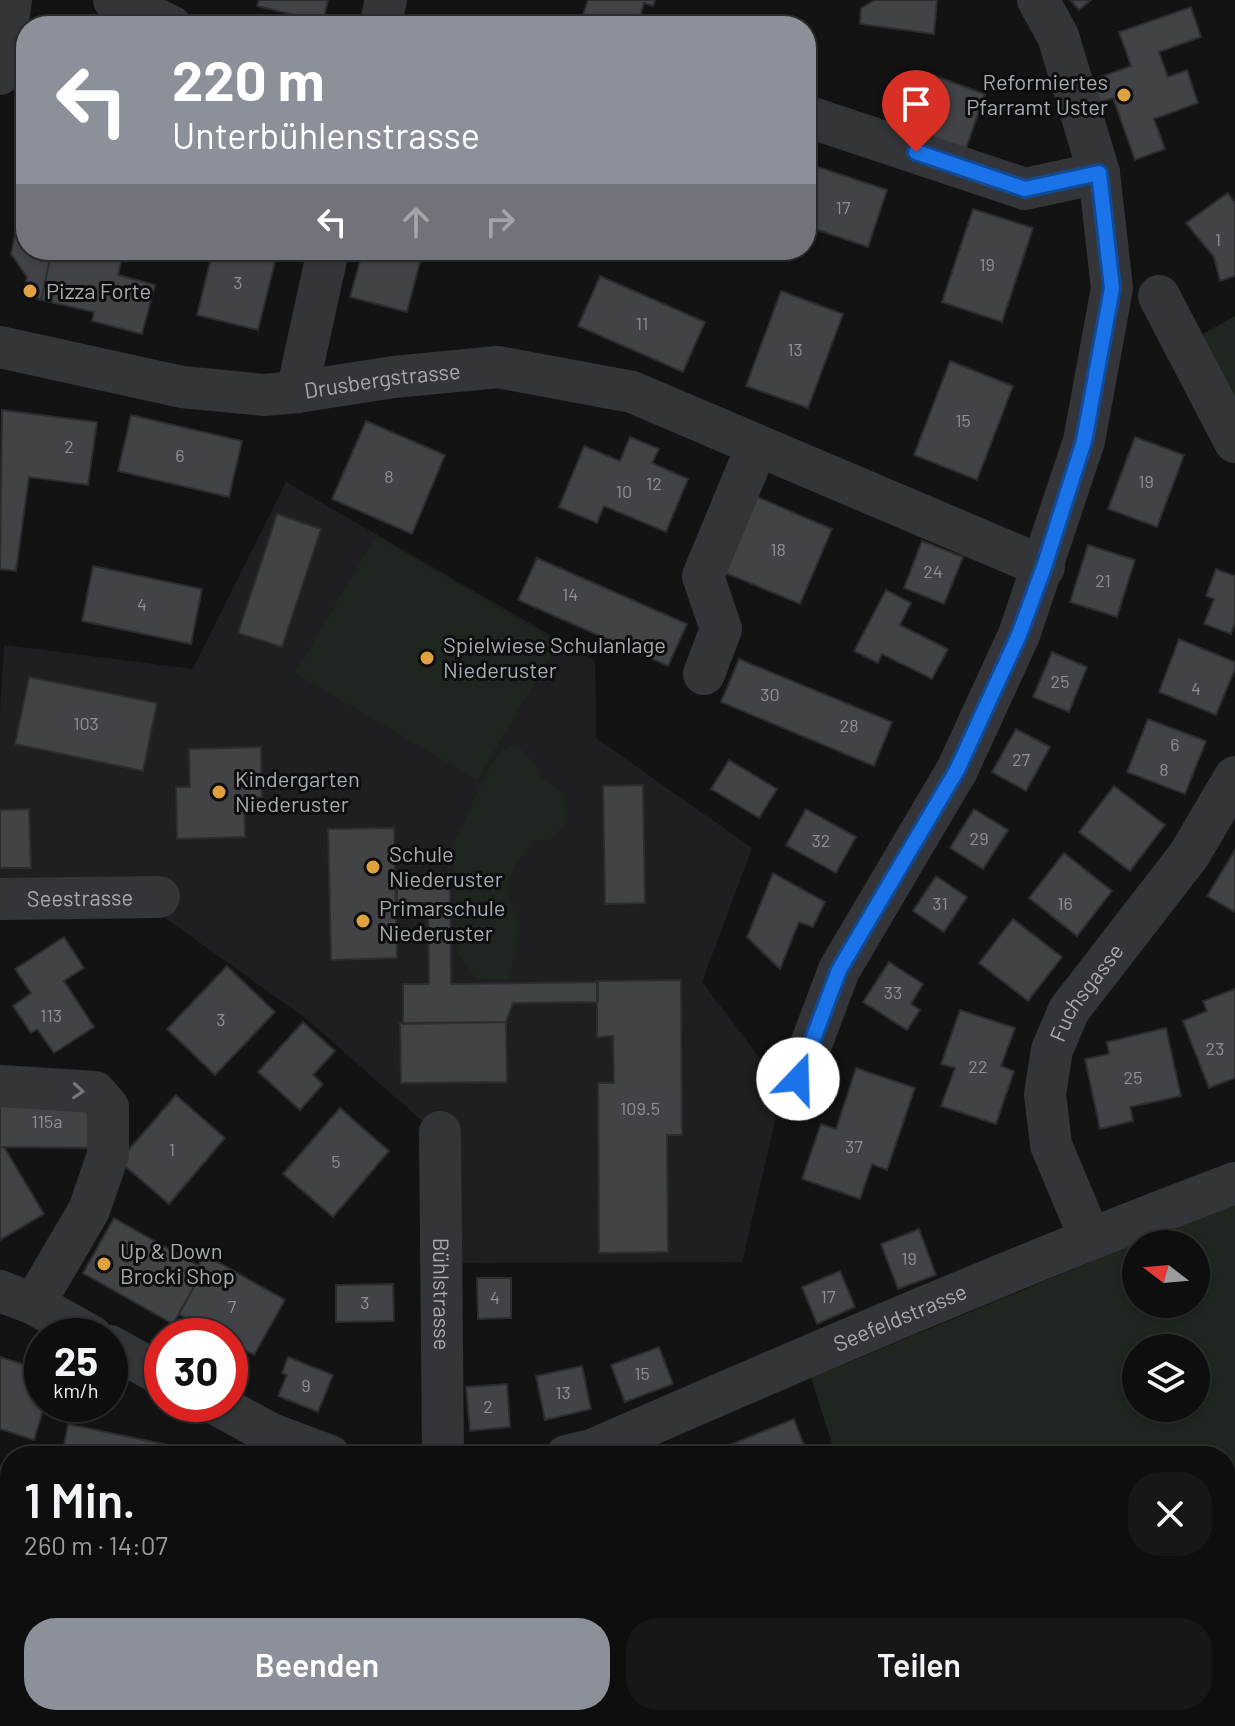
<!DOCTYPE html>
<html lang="de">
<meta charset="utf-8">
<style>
body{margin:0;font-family:Barlow,sans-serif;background:#171718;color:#f1f3f6;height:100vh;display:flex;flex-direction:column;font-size:30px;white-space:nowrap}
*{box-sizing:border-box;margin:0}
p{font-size:26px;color:#9b9c9e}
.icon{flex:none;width:44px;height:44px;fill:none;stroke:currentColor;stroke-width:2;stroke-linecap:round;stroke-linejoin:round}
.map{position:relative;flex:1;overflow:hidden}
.drawer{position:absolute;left:0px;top:1446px;width:1236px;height:280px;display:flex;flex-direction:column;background:#0e0e0f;border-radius:32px 32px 0 0;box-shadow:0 2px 6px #0004,0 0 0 2px #2e2e2f}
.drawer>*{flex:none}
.top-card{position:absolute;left:16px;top:16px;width:800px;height:244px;border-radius:32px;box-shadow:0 2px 6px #0004,0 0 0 2px #2e2e2f;background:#8c9099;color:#fff;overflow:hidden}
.needle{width:52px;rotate:286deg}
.tools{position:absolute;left:1122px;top:1230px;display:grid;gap:16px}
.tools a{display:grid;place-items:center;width:88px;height:88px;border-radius:50%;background:#0e0e0f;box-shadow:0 2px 6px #0004,0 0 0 2px #2e2e2f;font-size:40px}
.speed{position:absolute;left:24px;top:1318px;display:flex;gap:16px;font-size:40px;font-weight:700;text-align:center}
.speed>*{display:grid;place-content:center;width:104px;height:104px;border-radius:50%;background:#0e0e0f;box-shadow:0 2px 6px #0004,0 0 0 2px #2e2e2f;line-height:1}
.speed small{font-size:20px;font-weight:400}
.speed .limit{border:12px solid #d22;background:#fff;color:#111}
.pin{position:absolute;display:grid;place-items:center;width:68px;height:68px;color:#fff;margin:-82px -34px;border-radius:50% 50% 50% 0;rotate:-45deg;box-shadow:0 0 8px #0007}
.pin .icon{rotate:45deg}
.me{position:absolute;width:88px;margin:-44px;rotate:21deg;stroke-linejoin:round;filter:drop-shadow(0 0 6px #0008)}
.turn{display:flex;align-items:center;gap:28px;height:168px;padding:0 24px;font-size:36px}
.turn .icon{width:104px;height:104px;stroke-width:2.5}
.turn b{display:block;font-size:56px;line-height:68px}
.lanes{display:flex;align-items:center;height:76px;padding:0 24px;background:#0003;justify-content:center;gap:40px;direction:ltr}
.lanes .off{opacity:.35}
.round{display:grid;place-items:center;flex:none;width:84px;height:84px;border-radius:32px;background:#171718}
.headline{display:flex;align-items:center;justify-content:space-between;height:136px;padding:0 24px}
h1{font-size:48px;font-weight:600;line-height:60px}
.primary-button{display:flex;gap:16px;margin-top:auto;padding:16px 24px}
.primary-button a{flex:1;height:92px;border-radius:32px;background:#8c9099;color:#fff;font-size:32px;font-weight:600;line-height:92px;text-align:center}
.primary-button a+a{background:#171718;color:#f1f3f6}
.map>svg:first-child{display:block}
.built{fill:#1f1f21}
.green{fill:#1f2620;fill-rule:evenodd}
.building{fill:#424347;stroke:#2d2d30;stroke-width:2}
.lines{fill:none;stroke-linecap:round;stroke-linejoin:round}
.minor{stroke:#343539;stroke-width:42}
.oneway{stroke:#72757c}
.route-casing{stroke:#114b97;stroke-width:20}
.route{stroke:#1a73e8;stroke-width:14}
.poi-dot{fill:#dfa23f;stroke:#0e0e0f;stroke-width:3}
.labels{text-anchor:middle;stroke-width:6;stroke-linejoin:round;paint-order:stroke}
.number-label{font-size:18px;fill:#8c9098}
.poi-label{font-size:22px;fill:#a5aab3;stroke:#0e0e0f;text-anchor:start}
.street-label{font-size:22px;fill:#a5aab3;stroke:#0e0e0f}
</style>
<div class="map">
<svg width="1235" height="1726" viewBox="0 0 1235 1726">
<rect width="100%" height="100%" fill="#131314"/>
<!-- built -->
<path class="built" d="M286,482L595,661L596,738L752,848L702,982L783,1088L742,1262L449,1263L448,1144L308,1020L160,914L0,886V711L4,645L193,669Z"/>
<!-- green -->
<path class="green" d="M1235,316V420L1192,340Z
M376,536L558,643L477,780L295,673Z
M516,744L535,764L537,774L563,792L568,821L548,841L530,840L526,855L518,859L509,879V899L519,924L510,980L477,979L457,953L453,845L484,778L500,752Z
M1235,1202V1618L1226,1620V1456H836L811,1378ZM1136,1244H1196V1304H1136ZM1136,1348H1196V1408H1136Z
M756,1716H1209L1212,1726H760Z"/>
<!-- building -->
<path class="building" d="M259,0H328L323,22L257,6Z
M588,0H655L653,6L644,3L637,26H579Z
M875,0H937L934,34L860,24L861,8Z
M1070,0H1091L1079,10Z
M1191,7L1201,37L1159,52L1168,77L1187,70L1198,103L1154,119L1165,149L1135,160L1113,98L1100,102L1092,80L1131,66L1119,32Z
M806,42L815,45L806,75Z
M933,75L985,94L964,154L911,135Z
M806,163L887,190L868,247L806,226Z
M1228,193L1235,203V276L1220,281L1214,257L1186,223Z
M973,209L1033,228L1002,322L942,302Z
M17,224L26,227V250H52L41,300L23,294L27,277L11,254Z
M52,250H124L118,275L155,285L142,334L92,321L94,312L41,300Z
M213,250H278L258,330L197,315Z
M363,250H423L407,312L350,297Z
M600,276L705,322L683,372L578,326Z
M781,291L843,314L808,408L746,386Z
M950,361L1013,386L977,480L914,455Z
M2,410L97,422L88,485L29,477L16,571L0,569Z
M131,415L242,441L229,497L118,471Z
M366,421L445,455L412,534L332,499Z
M630,437L659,449L652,463L688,479L666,532L604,506L597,523L559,507L584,446L620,461Z
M1135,437L1184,455L1157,527L1108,509Z
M755,496L832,529L800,604L723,572Z
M277,514L321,529L282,647L238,633Z
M922,541L963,557L944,604L904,588Z
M1088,545L1135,560L1117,617L1070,602Z
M537,558L687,624L668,666L518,600Z
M93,566L202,589L191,644L82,621Z
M1216,569L1235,576V622L1231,634L1204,624L1214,599L1206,596Z
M886,590L911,603L900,625L948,649L932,679L882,654L878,663L854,651Z
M1179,639L1235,662V669L1216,715L1159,692Z
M1052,652L1087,667L1069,712L1033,697Z
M739,659L892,722L874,766L721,702Z
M29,677L157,703L143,771L15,744Z
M1148,719L1206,741L1185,794L1127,772Z
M1016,729L1050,747L1026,791L992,772Z
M261,747L262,797L244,798L245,837L177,839L176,787H190L189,749Z
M729,760L777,789L759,818L711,789Z
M643,785L645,903L605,904L603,786Z
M1114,786L1165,825L1130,871L1079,832Z
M29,809L31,868H0V810Z
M806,809L856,837L836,873L786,845Z
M974,809L1008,830L983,869L950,848Z
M394,828L397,958L331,960L328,829Z
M1235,850V912L1207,896Z
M1064,853L1112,891L1077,936L1029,898Z
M773,873L825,902L813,927L799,922L780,969L747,937Z
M936,876L967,897L944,932L913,911Z
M450,882L451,984L598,982V1002L513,1003L506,1022L403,1024V984H429L428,903H397V883Z
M1013,919L1062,957L1028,1001L979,963Z
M64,937L84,968L64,981L94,1027L54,1053L37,1029L31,1033L13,1006L31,993L15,969Z
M889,962L923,984L911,1004L920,1010L907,1030L863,1002Z
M227,966L275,1012L215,1075L167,1029Z
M681,980L682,1135H667L668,1252L599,1253L598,1083H614L613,1036L597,1037V981Z
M1235,989V1078L1209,1088L1183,1021L1207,1011L1203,1001Z
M960,1010L1015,1028L1001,1066L1014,1071L996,1124L941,1106L955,1068L941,1064Z
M303,1022L335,1051L313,1075L323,1084L300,1110L258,1072Z
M506,1022L507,1082L401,1083L400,1023Z
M1166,1028L1181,1096L1130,1107L1133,1121L1100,1129L1085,1059L1109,1054L1107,1042Z
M856,1068L915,1088L887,1170L872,1164L860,1199L802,1179L821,1124L836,1129Z
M176,1095L225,1138L169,1204L119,1161Z
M0,1096L94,1097L93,1148L0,1147Z
M340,1108L389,1151L333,1217L283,1174Z
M0,1147H4L44,1214L0,1240Z
M114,1218L204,1269L173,1324L83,1273Z
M919,1229L936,1275L898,1289L881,1244Z
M204,1254L285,1300L254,1355L230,1342V1336H219L179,1314L204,1269L198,1266Z
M840,1271L855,1307L817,1324L802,1287Z
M477,1278H511V1318L478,1319Z
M393,1284L394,1321L336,1322V1285Z
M659,1347L673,1384L625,1402L611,1365Z
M0,1357L42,1370V1404H45L34,1440L0,1429Z
M288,1357L333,1375L318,1412L278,1396L287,1375L282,1373Z
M582,1366L591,1409L545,1420L536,1376Z
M507,1384L510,1427L470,1431L466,1387Z
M794,1419L808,1456H719L717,1450Z
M68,1424L215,1455L62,1456Z
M10,1480V1602L0,1604V1481Z
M0,1628H10V1716H40V1726H0Z
M102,1716H238L260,1725L125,1726Z
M307,1716H391L392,1726H308Z
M582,1717L584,1726H544Z"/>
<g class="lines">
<!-- minor -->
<g class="minor">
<path d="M114,0L171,26"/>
<path d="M380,26L386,0"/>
<path d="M0,74L11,0"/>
<path d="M806,116L1025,189L1099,173"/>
<path d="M1159,296L1235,442"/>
<path id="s1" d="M0,347L182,387L264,395L297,392L394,377L498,367L632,392L1044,567"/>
<path d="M297,392L328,250"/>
<path d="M704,674L721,629L703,576L757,446"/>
<path id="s2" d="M0,899L159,897"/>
<path d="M798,1079L839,970L957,770L1019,635L1084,441L1112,288L1099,173L1058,36L1038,0"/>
<path d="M0,1086L95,1092L108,1107V1155L89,1210L34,1304"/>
<path id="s3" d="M440,1132L443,1456"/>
<path id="s4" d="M1090,1238L1051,1145L1045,1094L1052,1050L1069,1010L1189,855L1235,777"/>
<path d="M0,1291L34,1304L91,1336"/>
<path d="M110,1346L162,1375"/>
<path d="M216,1404L271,1434L330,1456"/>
<path id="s5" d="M566,1456L592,1450C805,1357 1018,1265 1235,1183"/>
</g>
</g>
<!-- one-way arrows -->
<defs><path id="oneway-chevron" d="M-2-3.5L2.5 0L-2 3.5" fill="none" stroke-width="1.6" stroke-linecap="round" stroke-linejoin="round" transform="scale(2)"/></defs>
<use class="oneway" href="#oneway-chevron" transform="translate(78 1091) rotate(4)"/>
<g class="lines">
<!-- route casing -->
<g class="route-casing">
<path id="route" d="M798,1079L839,970L957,770L1019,635L1044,567L1084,441L1112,288L1099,173L1025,189L916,152"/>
</g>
<!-- route -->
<use href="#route" class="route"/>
</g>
<!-- markers -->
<g class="poi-dot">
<circle cx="1124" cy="95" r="8"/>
<circle cx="30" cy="291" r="8"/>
<circle cx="427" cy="658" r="8"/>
<circle cx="219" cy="792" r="8"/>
<circle cx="373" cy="867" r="8"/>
<circle cx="363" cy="921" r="8"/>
<circle cx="104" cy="1264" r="8"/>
</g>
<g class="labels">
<!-- number labels -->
<g class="number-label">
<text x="843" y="214">17</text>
<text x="1218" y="246">1</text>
<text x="987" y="271">19</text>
<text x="238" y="289">3</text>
<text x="642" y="330">11</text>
<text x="795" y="356">13</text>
<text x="963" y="427">15</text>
<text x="69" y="453">2</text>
<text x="180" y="462">6</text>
<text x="389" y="483">8</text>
<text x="1146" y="488">19</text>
<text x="654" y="490">12</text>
<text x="624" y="498">10</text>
<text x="778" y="556">18</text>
<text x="933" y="578">24</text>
<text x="1103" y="587">21</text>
<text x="570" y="601">14</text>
<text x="142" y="611">4</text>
<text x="1060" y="688">25</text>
<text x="1196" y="695">4</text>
<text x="770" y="701">30</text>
<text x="86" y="730">103</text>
<text x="849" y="732">28</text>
<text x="1175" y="751">6</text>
<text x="1021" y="766">27</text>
<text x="1164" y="776">8</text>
<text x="979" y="845">29</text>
<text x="821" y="847">32</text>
<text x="940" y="910">31</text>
<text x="1065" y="910">16</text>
<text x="893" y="999">33</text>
<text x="51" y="1022">113</text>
<text x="221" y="1026">3</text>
<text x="1215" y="1055">23</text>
<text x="978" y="1073">22</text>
<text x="1133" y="1084">25</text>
<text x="640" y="1115">109.5</text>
<text x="47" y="1128">115a</text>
<text x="854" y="1153">37</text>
<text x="172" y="1156">1</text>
<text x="336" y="1168">5</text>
<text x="909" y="1265">19</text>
<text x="828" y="1303">17</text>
<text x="495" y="1304">4</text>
<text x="365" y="1309">3</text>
<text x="232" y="1313">7</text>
<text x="642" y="1380">15</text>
<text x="306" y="1392">9</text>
<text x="563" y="1399">13</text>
<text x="488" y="1413">2</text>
</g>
<!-- poi labels -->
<g class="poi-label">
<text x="1108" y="90" text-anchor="end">Reformiertes<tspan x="1108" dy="25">Pfarramt Uster</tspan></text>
<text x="46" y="299">Pizza Forte</text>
<text x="443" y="653">Spielwiese Schulanlage<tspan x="443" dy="25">Niederuster</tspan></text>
<text x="235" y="787">Kindergarten<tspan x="235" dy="25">Niederuster</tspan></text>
<text x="389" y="862">Schule<tspan x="389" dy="25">Niederuster</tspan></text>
<text x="379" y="916">Primarschule<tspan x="379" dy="25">Niederuster</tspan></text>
<text x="120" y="1259">Up &amp; Down<tspan x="120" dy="25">Brocki Shop</tspan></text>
</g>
<!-- street labels -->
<g class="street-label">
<text dy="8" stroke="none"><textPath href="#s1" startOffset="388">Drusbergstrasse</textPath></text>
<text dy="8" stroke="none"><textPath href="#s2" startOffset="80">Seestrasse</textPath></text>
<text dy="8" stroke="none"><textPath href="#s4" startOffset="264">Fuchsgasse</textPath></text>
<text dy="8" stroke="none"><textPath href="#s3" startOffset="162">Bühlstrasse</textPath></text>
<text dy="8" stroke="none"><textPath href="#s5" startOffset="362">Seefeldstrasse</textPath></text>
</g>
</g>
</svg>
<div class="tools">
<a><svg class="needle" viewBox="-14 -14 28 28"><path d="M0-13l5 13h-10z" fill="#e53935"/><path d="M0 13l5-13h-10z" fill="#9b9c9e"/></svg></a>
<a><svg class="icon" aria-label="layers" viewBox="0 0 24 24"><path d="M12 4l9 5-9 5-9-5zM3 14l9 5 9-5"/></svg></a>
</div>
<div class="speed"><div>25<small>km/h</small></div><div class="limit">30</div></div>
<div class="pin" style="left:916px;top:152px;background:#d93025"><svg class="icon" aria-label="arrive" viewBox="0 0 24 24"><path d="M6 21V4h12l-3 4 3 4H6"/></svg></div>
<svg class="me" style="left:798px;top:1079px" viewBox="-20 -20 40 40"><circle r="19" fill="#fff"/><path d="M0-13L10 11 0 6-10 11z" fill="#1a73e8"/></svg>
<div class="top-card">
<div class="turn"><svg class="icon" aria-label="left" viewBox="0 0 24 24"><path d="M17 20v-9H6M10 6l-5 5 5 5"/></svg><div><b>220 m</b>Unterbühlenstrasse</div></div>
<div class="lanes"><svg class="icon" aria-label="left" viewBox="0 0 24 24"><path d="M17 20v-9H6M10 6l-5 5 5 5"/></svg><svg class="icon off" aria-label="ahead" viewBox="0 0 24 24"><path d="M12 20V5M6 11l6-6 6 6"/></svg><svg class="icon off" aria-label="right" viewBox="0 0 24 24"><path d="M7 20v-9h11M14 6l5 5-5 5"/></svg></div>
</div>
<section class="drawer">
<div class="headline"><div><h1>1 Min.</h1><p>260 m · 14:07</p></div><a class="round"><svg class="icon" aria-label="close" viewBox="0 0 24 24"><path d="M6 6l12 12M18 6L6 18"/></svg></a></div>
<div class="primary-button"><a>Beenden</a><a>Teilen</a></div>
</section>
</div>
